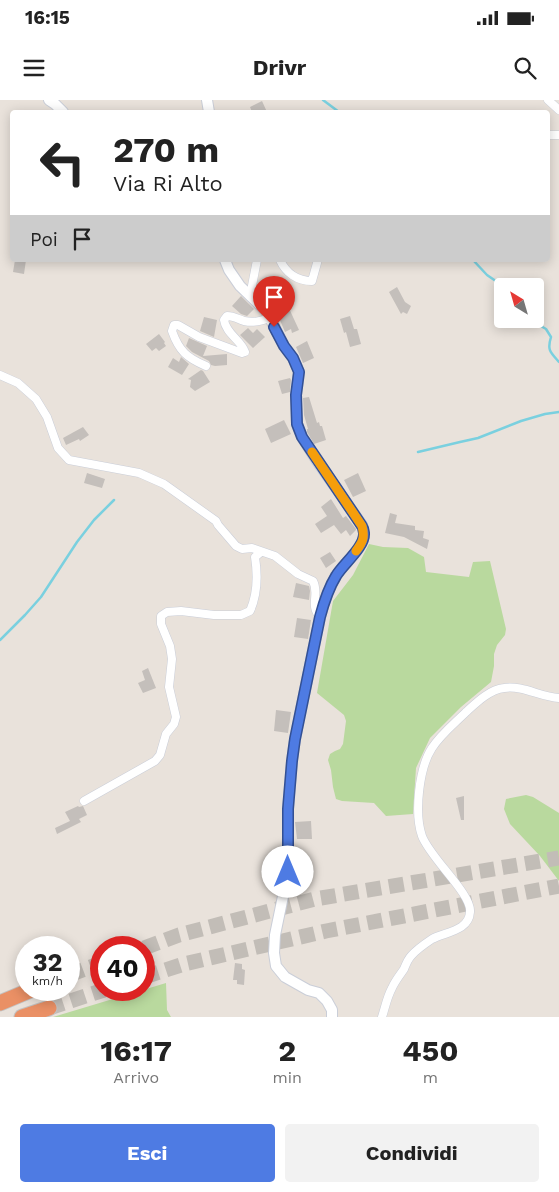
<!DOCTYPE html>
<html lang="it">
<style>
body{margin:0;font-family:"Work Sans",sans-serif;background:#f2f2f2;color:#222;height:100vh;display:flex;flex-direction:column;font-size:19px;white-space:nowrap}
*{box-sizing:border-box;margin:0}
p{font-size:16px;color:#767676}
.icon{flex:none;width:28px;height:28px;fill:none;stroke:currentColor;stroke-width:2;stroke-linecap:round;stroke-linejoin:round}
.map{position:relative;height:917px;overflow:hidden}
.sheet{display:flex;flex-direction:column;background:#fff;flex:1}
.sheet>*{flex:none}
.guide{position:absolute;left:10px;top:10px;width:540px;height:152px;border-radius:5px;box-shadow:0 2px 12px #0003;background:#fff;color:#222;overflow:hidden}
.needle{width:32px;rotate:323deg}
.tools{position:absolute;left:494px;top:178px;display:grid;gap:10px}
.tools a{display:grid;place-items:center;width:50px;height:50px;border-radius:5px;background:#fff;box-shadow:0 2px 12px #0003;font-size:25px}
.speed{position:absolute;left:15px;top:836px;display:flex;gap:10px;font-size:25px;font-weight:700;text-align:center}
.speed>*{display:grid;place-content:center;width:65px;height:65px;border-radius:50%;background:#fff;box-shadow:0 2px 12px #0003;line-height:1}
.speed small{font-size:12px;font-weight:400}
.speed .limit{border:8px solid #d22;background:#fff;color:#111}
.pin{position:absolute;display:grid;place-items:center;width:42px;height:42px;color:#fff;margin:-51px -21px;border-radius:50% 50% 50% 0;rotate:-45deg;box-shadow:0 0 5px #0007}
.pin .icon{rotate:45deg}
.me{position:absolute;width:55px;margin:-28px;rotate:0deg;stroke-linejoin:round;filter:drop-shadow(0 0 4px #0008)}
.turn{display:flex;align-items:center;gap:18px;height:105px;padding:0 20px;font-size:22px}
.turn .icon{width:65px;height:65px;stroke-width:2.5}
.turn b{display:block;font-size:35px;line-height:42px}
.then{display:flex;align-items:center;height:48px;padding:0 20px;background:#0003;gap:10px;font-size:19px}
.eta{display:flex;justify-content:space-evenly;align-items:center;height:85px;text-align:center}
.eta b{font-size:30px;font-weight:700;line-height:35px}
.cta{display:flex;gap:10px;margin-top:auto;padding:10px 20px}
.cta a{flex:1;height:58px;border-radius:5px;background:#4e7be3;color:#fff;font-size:20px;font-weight:700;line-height:58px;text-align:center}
.cta a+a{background:#f2f2f2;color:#222}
.status{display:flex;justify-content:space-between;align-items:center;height:35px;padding:0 25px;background:#fff;direction:ltr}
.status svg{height:14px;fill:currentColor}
header{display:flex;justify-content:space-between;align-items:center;height:65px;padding:0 20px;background:#fff;font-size:22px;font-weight:700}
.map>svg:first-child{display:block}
.green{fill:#b9d99e}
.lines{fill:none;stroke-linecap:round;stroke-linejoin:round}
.stream{stroke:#7ad0df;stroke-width:2.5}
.building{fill:#c4bfbb}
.motorway-tunnel{stroke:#c2bdb7;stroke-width:15;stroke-dasharray:15 8;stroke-linecap:butt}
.minor-casing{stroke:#caced8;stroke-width:9}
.tertiary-casing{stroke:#caced8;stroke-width:12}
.motorway-casing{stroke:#c3c3c3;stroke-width:17}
.minor{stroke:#fff;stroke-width:8}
.tertiary{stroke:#fff;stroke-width:10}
.motorway{stroke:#ea9065;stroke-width:15}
.route-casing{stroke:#335094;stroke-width:12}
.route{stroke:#4e7be3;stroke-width:9}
.slow{stroke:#f59e0b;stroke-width:9}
</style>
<div class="status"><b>16:15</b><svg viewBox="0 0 49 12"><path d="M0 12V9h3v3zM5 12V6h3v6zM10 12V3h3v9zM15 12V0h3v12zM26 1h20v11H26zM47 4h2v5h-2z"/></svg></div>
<header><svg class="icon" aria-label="menu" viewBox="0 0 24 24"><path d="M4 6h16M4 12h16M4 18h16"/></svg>Drivr<svg class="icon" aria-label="search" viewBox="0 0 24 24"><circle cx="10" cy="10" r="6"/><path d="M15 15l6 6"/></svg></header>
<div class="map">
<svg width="559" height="917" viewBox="0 0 559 917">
<rect width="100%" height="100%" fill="#e9e2db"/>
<!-- green -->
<path class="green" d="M369,444L383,447L408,448L424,457L426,472L469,477L473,462L490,461L506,529L505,535L497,545L494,554V566L491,582L461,607L430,638L416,668L413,714L386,716L374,703L342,701L336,699L333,687L331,670L328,660L330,654L335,651L340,649L343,644L346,621L344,615L317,593L333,501L353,475Z
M526,695L533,697L559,713V781L540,756L510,724L504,709L506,699Z
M166,883L167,910L171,917H53Z"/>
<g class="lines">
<!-- stream -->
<path class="stream" d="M323,0L339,12
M473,160L487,175L503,186
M529,219L546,229L551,237C547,250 550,252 559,262
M418,352L460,342L478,338L521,321L545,314L559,312
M0,540L25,515L41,497L77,442L94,420L114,400"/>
</g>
<!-- building -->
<path class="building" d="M262,1L267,12H252L250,7Z
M15,160H26L24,174L13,172Z
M278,187L291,201L287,204L299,230L292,233L291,229L285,232L279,218L285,215L268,195Z
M397,187L405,202L411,206L407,214L403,212L401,214L389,192Z
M241,196L254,209L247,216L241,214L232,206Z
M350,216L354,229H357L361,244L350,247L346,232L344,233L340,219Z
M204,217L217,220L214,237L200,231Z
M248,228L253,233L257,229L265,237L253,248L240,235Z
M159,234L165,242L164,243L166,246L159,251L156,248L152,251L146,244Z
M189,238L207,246L203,256L227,254V265L215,266L211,265L209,261L192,252L186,246Z
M307,241L314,258L303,263L296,247Z
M181,257L189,264L182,275L168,267L173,258L179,262Z
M201,270L203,271L210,282L195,291L190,287L191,280L188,279Z
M290,278L291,280L290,292L282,294L278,281Z
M309,297L317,323L319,322L320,326H322L326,340L314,344L307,332V329H308L304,315L303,298Z
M284,320L291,334L271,343L265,329Z
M83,327L89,335L80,341L79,339L66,345L63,338Z
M87,373L105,379L102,388L84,383Z
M358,373L366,391L353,397L344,380Z
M331,399L343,418L346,416L356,429V430L350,436L346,430L341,434L334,425L321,433L315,424L327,416L321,407Z
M390,413L397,415L395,423L415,426V430L424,431L423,438L429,440L427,449L404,437L385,433Z
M330,452L336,461L326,468L320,458Z
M296,483L309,486L310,491L309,500L293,497Z
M297,518L311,520L308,539L294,537Z
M148,568L156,588L143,593L138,583L145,580L142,571Z
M276,610L291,612L288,633L274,631Z
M464,696V720H461L456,698Z
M78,706L79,707L83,706L87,715L79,719L81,722L57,734L55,728L70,721L65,712Z
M311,721L312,739H297L295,722Z
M235,863L242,864V869L245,870L244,885L237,884V880H233Z"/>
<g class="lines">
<!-- motorway-tunnel -->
<path class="motorway-tunnel" d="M144,848L179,835L315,799L559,758
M69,875L101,863
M144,877L184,864L326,831L559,786
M49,908L104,890"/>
<!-- minor casing -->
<g class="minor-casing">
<path id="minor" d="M548,0L559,10
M548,35H559
M280,160C286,173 297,181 312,181L317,163
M250,196L257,160
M206,266C187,258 179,251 172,231L174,225H178L199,237L242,253L245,252C241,240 226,234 224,220L227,216C234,216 238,219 244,221C254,223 261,221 270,218
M0,275L18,283L36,299L47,317L58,348L69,360L139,373L164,384L216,421L218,425L236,446L242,449L252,448L275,456L298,474L313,481C320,494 309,505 320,517
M84,701L155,661L160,655L166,634L174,624L176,617L169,587L172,559L170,546L161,524V516L167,512L181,511L214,515H241L250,511C258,493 258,476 255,457L261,452
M382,917C385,908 387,897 392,888C395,881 400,875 404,869C406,864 408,859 411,856C416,850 426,843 432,839C445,832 469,831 470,812C472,794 430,758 422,736C414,713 419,668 432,648C441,634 455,623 466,612C477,602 489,590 504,588C523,585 540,597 559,598"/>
</g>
<!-- tertiary casing -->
<g class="tertiary-casing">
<path id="tertiary" d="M49,0L55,4L63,12
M207,0L209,12
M225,160L229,170L240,186L266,211L270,218L284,246L293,258L299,272L296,295L297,324L302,337L317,361L362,425C363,428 364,431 364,433C365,447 343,464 336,476C328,489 324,502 320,517L295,639L292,661L288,709V772L275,835L274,853L276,866L285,877L308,890L319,893L327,901L332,910V917"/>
</g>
<!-- motorway casing -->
<g class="motorway-casing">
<path id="motorway" d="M0,903L31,890
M22,917L49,908"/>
</g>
<!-- minor -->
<use href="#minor" class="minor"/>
<!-- tertiary -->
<use href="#tertiary" class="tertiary"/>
<!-- motorway -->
<use href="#motorway" class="motorway"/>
</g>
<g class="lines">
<!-- route casing -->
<g class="route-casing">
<path id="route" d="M274,227L284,246L293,258L299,272L296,295L297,324L302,337L362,426C363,426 364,433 364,433C365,447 343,464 336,476C328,489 324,502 320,517L295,639L292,661L288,709V772"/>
</g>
<!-- route -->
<use href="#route" class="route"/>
<!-- slow -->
<path class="slow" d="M312,352L362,426C365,437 363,442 356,451"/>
</g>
</svg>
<div class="tools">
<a><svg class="needle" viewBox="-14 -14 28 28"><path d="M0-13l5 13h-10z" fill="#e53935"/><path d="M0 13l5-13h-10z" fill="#767676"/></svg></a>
</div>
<div class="speed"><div>32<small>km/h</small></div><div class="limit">40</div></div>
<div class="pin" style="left:274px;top:227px;background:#d93025"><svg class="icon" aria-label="arrive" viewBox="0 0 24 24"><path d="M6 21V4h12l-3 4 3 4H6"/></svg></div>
<svg class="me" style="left:288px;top:772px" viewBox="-20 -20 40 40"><circle r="19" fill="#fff"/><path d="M0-13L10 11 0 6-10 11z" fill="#4e7be3"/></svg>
<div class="guide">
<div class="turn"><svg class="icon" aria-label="left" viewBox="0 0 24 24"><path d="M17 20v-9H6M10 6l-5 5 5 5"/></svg><div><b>270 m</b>Via Ri Alto</div></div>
<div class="then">Poi<svg class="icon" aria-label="arrive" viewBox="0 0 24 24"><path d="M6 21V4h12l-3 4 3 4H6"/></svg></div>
</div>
</div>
<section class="sheet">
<div class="eta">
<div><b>16:17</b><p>Arrivo</p></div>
<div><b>2</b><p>min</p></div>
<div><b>450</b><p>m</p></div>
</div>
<div class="cta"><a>Esci</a><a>Condividi</a></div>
</section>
